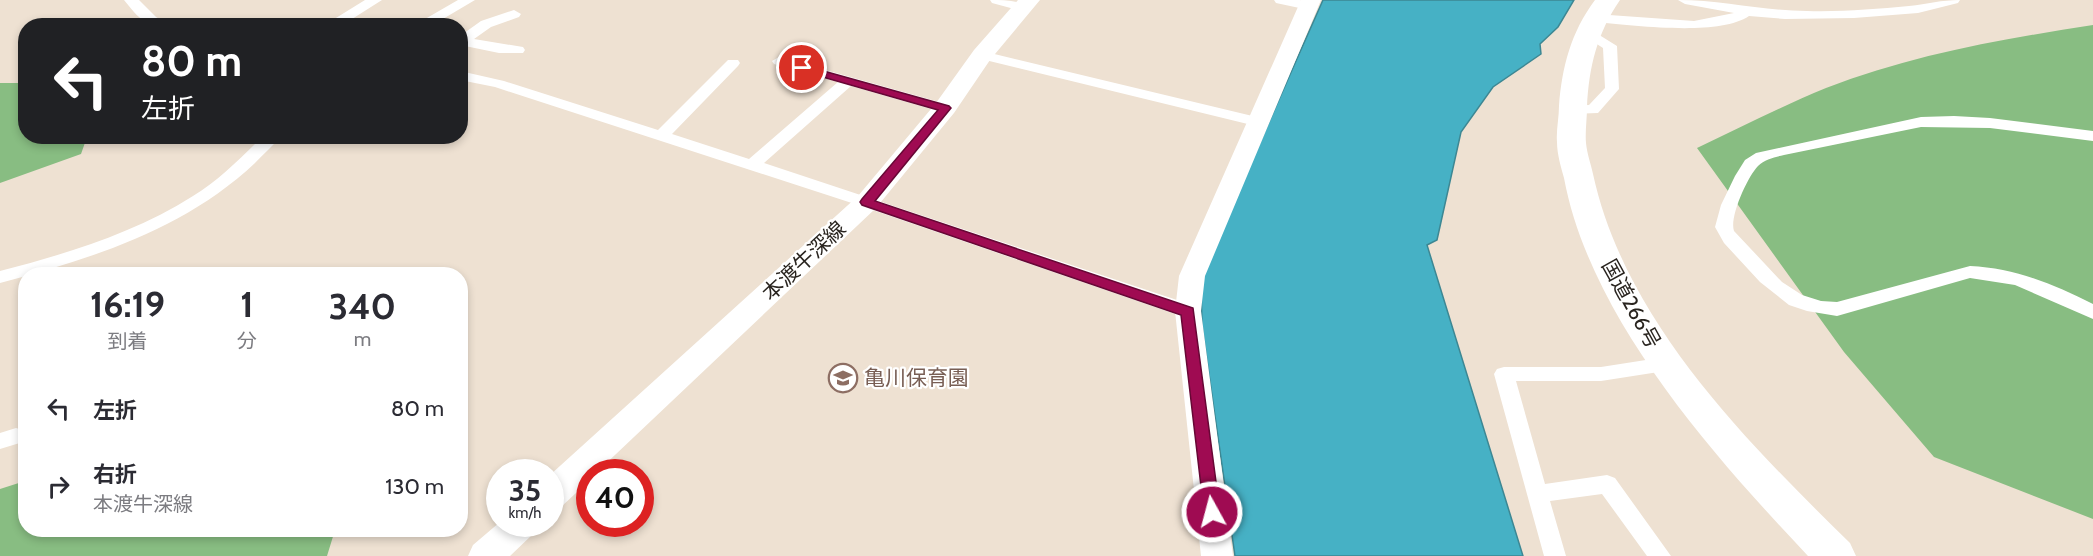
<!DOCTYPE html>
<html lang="ja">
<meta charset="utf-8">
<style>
body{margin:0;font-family:Cabin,"Noto Sans JP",sans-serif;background:#f7f7f7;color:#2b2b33;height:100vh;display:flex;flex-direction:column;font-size:22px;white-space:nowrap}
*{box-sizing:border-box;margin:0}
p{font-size:20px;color:#7c7c81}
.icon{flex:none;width:33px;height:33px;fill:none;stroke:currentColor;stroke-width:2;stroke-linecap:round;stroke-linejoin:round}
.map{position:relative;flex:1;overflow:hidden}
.side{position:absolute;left:18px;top:267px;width:450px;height:270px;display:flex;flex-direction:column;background:#fff;border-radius:24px;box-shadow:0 3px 9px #0003}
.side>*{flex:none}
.guide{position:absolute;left:18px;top:18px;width:450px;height:126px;border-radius:24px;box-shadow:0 3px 9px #0003;background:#202124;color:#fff;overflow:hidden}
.speed{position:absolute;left:486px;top:459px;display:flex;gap:12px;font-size:30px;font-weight:700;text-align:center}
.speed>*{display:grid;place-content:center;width:78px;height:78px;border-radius:50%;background:#fff;box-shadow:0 3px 9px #0003;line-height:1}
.speed small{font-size:15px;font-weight:400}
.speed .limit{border:9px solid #d22;background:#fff;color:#111}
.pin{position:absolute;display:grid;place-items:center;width:51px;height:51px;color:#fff;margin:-26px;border:3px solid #fff;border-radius:50%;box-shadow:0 2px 6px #0007}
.me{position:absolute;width:66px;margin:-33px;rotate:353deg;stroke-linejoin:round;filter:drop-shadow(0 0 4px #0008)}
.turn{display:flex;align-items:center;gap:21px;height:126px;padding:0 24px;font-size:27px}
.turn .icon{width:78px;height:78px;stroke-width:2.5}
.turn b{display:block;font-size:42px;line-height:51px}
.eta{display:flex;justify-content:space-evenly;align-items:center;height:102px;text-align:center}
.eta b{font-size:36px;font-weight:700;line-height:42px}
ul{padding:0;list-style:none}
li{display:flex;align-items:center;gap:18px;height:78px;padding:0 24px}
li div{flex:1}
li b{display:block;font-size:22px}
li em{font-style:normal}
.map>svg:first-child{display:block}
.forest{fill:#88bd82}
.water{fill:#46b1c5;stroke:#3d8793;stroke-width:1.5}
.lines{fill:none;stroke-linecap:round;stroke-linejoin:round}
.street{fill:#fff;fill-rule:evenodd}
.secondary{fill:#fff;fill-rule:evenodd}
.primary{fill:#fff;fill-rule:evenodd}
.highway{fill:#fff;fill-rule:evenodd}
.route{fill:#9f0b52;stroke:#670735;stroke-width:1.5}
.labels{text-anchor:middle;stroke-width:4.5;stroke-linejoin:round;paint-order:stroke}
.street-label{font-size:21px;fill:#29241f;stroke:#fff}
.education-label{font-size:21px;fill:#785e54;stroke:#fff;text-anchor:start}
</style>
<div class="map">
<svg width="2093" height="556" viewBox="0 0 2093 556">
<rect width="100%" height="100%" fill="#eee1d2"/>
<!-- forest -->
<path class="forest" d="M2093,25V519L1934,457L1844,352L1697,148C1740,128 1782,106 1826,88C1911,55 2003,39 2093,25Z
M0,83H25L26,136L87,137L81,154L0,183Z
M25,481L26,530H335L327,556H0V489Z"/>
<!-- water -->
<path class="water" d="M1323,0H1574L1558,27L1540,44L1541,54L1493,87L1461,132L1437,240L1427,245L1523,556H1235L1202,325L1201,285L1211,253Z"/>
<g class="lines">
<!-- street -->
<path class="street" d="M124,0H139L156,17L171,26C145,26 140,20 124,0Z
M365,0H382L341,26H323Z
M458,0H475L431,26H413Z
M990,0C1003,0 1019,0 1029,7L1022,11L992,3Z
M1274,0H1300L1314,3L1316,6L1309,10L1276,3Z
M1678,0C1722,0 1764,11 1807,11C1841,12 1876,9 1909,6C1928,4 1941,0 1960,0L1958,3L1918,13L1854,18L1785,19L1749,16C1718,37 1633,25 1595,22L1588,18L1595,14L1694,21L1734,13L1685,4Z
M514,10L521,14L519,17L491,27L474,39L523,47L525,50L523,53H499L465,46L460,47V36L481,21Z
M1588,28L1617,46L1619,89L1598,113L1570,114L1562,109L1565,106L1589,105L1605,88L1603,48L1583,35L1581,32L1583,29Z
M982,51L1265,119L1268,122L1260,127L977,58L975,55Z
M779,57L950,105L953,108L945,113L851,86L764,163L1195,306L1197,311L1195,316L1188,318L1181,316L861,206L495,87L460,80V71L504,81L658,130L728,60H738L740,63L738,66L672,134L749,159L838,82L774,64L772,61Z
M1954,116L1990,118L2093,131V141L1990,128L1921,127L1784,155C1775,157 1765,159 1758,166C1748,176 1729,217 1734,231L1782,282L1802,295L1821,301L1837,302L1970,266C2015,268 2053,284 2093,304V319L2015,285L1970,278L1837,316L1807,311L1789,305L1760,282L1724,243L1715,227L1721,205L1735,176L1745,160L1756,153L1921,117Z
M263,136H281C273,146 263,154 255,163C184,230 90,259 0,283V271C66,254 135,233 193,196C219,180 241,158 263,136Z
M1665,357L1672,359L1675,364L1672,369L1665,371L1601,381H1516L1545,484L1607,475L1615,478L1671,556H1647L1602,494L1550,501L1566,556H1544L1494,374L1497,369L1504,367H1601Z
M16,428L23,430L26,434L23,442L0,449V433Z"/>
<!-- secondary -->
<path class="secondary" d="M1301,0H1321L1205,276L1201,311L1233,556H1201L1175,311L1179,276Z"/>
<!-- primary -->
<path class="primary" d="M1018,0H1040L990,60L954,113L876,208L597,472H590V480L562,506L550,510V475L858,196L936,103L974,50Z
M500,522L538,524L533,534L510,556H468L473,545Z"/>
<!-- highway -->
<path class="highway" d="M1595,0H1620C1597,33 1589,67 1587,107C1587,119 1585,132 1586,143C1587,154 1591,164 1593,174C1625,321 1746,441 1850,543L1856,556H1808C1713,455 1590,318 1564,178C1561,167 1557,154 1557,142C1556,131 1559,118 1559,106C1562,67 1571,32 1595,0Z"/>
</g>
<!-- route -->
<path class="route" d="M802,65L949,106L951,108L875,201L1193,308L1220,512L1218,516L1212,518L1206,516L1204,512L1181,315L862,205L860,202L862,199L938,110L798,70V66Z"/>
<!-- icons -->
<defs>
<g id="school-ring" transform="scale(1.5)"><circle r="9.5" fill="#fff" stroke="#8d6e63" stroke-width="1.5"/><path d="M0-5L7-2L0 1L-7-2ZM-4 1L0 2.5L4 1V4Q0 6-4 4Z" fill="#8d6e63"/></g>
</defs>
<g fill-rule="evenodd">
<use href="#school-ring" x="843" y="378"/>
</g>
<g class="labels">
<!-- street labels -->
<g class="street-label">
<text transform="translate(804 261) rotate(-43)" y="7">本渡牛深線</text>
<text transform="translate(1631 304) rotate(61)" y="7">国道266号</text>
</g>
<!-- education labels -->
<g class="education-label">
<text x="864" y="385">亀川保育園</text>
</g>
</g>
</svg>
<div class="speed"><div>35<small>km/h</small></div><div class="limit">40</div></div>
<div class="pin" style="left:802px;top:68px;background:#d93025"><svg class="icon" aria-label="arrive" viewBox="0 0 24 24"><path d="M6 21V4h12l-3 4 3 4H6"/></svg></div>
<svg class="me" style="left:1212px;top:512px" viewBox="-20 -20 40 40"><circle r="17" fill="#9f0b52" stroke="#fff" stroke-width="3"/><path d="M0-11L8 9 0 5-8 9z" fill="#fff"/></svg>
<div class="guide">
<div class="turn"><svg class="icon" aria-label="left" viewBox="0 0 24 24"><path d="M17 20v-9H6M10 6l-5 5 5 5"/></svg><div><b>80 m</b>左折</div></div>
</div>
<section class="side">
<div class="eta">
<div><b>16:19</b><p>到着</p></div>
<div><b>1</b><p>分</p></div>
<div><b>340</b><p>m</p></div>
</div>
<ul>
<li><svg class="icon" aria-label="left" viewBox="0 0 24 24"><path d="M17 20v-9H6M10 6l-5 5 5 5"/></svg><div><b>左折</b></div><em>80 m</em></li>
<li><svg class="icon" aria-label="right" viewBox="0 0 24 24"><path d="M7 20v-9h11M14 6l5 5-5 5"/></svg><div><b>右折</b><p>本渡牛深線</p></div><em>130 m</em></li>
</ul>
</section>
</div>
